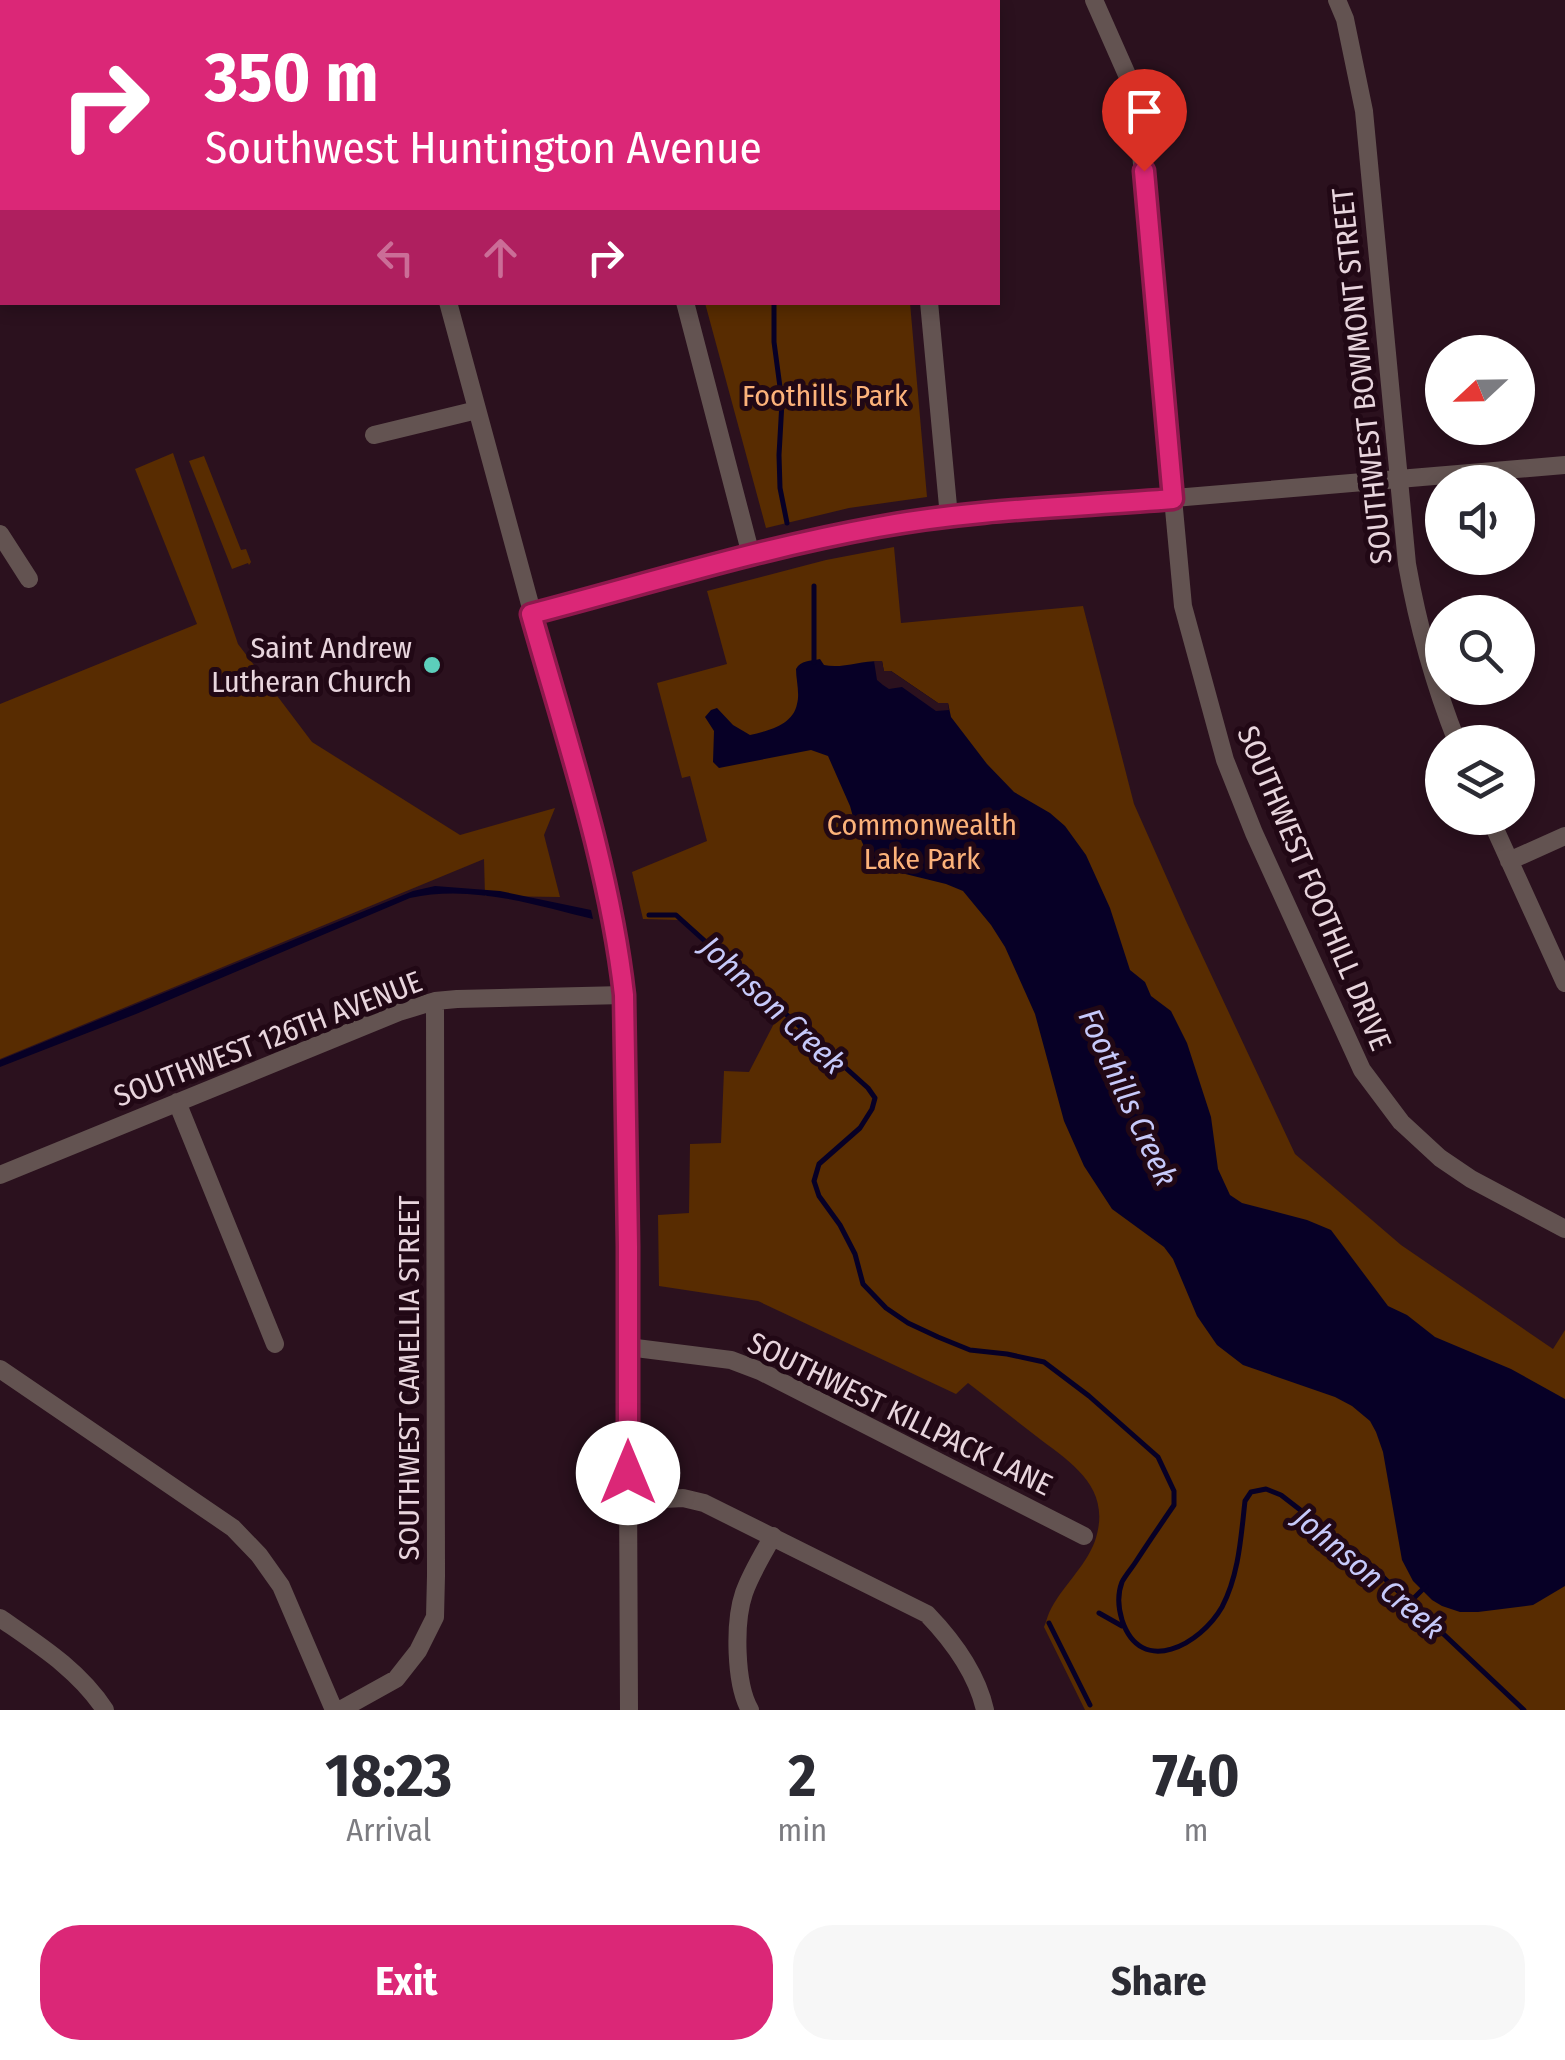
<!DOCTYPE html>
<style>
body{margin:0;font-family:"Fira Sans Condensed",sans-serif;background:#f7f7f7;color:#2b2b33;height:100vh;display:flex;flex-direction:column;font-size:38px;white-space:nowrap}
*{box-sizing:border-box;margin:0}
p{font-size:32px;color:#7c7c81}
.icon{flex:none;width:55px;height:55px;fill:none;stroke:currentColor;stroke-width:2;stroke-linecap:round;stroke-linejoin:round}
.map{position:relative;height:1710px;overflow:hidden}
.panel{display:flex;flex-direction:column;background:#fff;flex:1}
.panel>*{flex:none}
.hud{position:absolute;left:0px;top:0px;width:1000px;height:305px;box-shadow:0 5px 15px #0003;background:#db2777;color:#fff;overflow:hidden}
.needle{width:65px;rotate:248deg}
.fabs{position:absolute;left:1425px;top:335px;display:grid;gap:20px}
.fabs a{display:grid;place-items:center;width:110px;height:110px;border-radius:50%;background:#fff;box-shadow:0 5px 15px #0003;font-size:50px}
.pin{position:absolute;display:grid;place-items:center;width:85px;height:85px;color:#fff;margin:-102px -42px;border-radius:50% 50% 50% 0;rotate:-45deg;box-shadow:0 0 10px #0007}
.pin .icon{rotate:45deg}
.me{position:absolute;width:110px;margin:-55px;rotate:0deg;stroke-linejoin:round;filter:drop-shadow(0 0 8px #0008)}
.turn{display:flex;align-items:center;gap:35px;height:210px;padding:0 40px;font-size:45px}
.turn .icon{width:130px;height:130px;stroke-width:2.5}
.turn b{display:block;font-size:70px;line-height:85px}
.lanes{display:flex;align-items:center;height:95px;padding:0 40px;background:#0003;justify-content:center;gap:50px;direction:ltr}
.lanes .off{opacity:.35}
.eta{display:flex;justify-content:space-evenly;align-items:center;height:170px;text-align:center}
.eta b{font-size:60px;font-weight:700;line-height:70px}
.action{display:flex;gap:20px;margin-top:auto;padding:20px 40px}
.action a{flex:1;height:115px;border-radius:40px;background:#db2777;color:#fff;font-size:40px;font-weight:700;line-height:115px;text-align:center}
.action a+a{background:#f7f7f7;color:#2b2b33}
.map>svg:first-child{display:block}
.green{fill:#582c01}
.water{fill:#070026}
.pier{fill:#2b111e}
.lines{fill:none;stroke-linecap:round;stroke-linejoin:round}
.stream{stroke:#070026;stroke-width:5}
.minor{stroke:#635351;stroke-width:18}
.route-casing{stroke:#8e194d;stroke-width:25}
.route{stroke:#db2777;stroke-width:18}
.poi-dot{fill:#5ccebb;stroke:#210815;stroke-width:4}
.labels{text-anchor:middle;stroke-width:10;stroke-linejoin:round;paint-order:stroke}
.street-label{font-size:30px;fill:#e8d5dd;stroke:#210815}
.park-label{font-size:30px;fill:#fcb27a;stroke:#210815}
.poi-label{font-size:30px;fill:#e8d5dd;stroke:#210815;text-anchor:end}
.water-label{font-size:32px;font-style:italic;fill:#c6c9fa;stroke:#210815}
</style>
<div class="map">
<svg width="1565" height="1710" viewBox="0 0 1565 1710">
<rect width="100%" height="100%" fill="#2b111e"/>
<!-- green -->
<path class="green" d="M705,303H910L927,497L849,508L766,528Z
M173,453L238,644L312,742L460,835L555,808L544,835L560,897L485,896L484,859L0,1059V704L197,624L135,469Z
M204,456L241,550L246,549L251,562L249,565L248,563L232,569L189,461Z
M894,547L901,623L1083,606L1134,804L1186,921L1295,1154L1401,1245L1553,1349L1565,1330V1710H1085L1044,1627C1046,1622 1047,1618 1049,1613C1061,1587 1085,1568 1095,1541C1113,1487 1071,1463 1036,1436C1013,1418 991,1401 968,1383L956,1394L758,1301L659,1286L658,1215L689,1213L690,1144L721,1143L724,1071L749,1072L783,1006L679,920L643,919L632,872L707,841L690,776L682,778L657,683L727,664L707,591L826,560Z"/>
<!-- water -->
<path class="water" d="M820,659L824,665C842,669 863,660 882,661L884,672L891,671L938,703H948L951,717L987,764L1014,792L1050,813L1065,826L1086,855L1110,908L1130,970L1145,982L1151,996L1171,1011L1187,1043L1211,1117L1218,1169L1230,1195L1242,1203L1307,1220L1331,1230L1388,1306L1407,1315L1435,1337L1511,1369L1565,1399V1586L1533,1605L1478,1612H1460L1442,1606L1432,1600L1413,1581L1402,1560L1383,1452L1376,1432L1370,1421L1352,1406L1335,1397L1243,1365L1217,1345L1197,1316L1173,1259L1164,1247L1112,1209L1084,1166L1064,1121L1035,1014L1005,947L991,925L963,891L946,884L889,870L877,864L867,853L857,831L850,806L828,756L811,750L719,768L713,762L714,731L705,717L711,710L717,708L733,725L750,735C768,731 793,725 797,704C800,693 796,680 796,669C801,660 810,661 820,659Z
M435,886L500,891L591,910L593,919C535,905 471,884 410,898L136,1014L0,1067V1060L413,891Z"/>
<!-- pier -->
<path class="pier" d="M874,661H882L884,671H891L938,703H948L949,710L936,711L902,687L889,689L883,685L877,680Z"/>
<g class="lines">
<!-- stream -->
<path class="stream" d="M746,2V0
M774,302V342L782,402L779,455L780,488L787,523
M814,586V662
M649,915H676L868,1088L875,1098L872,1109L860,1128L819,1164L814,1181L819,1196L840,1225L855,1254L863,1284L886,1308L908,1323L938,1337L970,1350L1007,1354L1044,1362L1089,1396L1158,1457L1174,1491V1505C1161,1524 1148,1543 1135,1563C1131,1569 1125,1576 1122,1582C1117,1595 1118,1607 1122,1620C1141,1678 1201,1644 1222,1607C1239,1575 1241,1536 1245,1501L1251,1492L1266,1489L1281,1495L1365,1560L1524,1710
M1410,1602L1426,1586
M1099,1613L1122,1626
M1049,1623L1090,1705"/>
<!-- minor -->
<path class="minor" d="M367,0V2
M604,0V2
M1094,0L1128,77L1138,121L1183,606L1225,760L1254,833L1362,1070L1401,1122L1440,1158L1471,1179L1565,1229
M1337,0L1345,19L1364,111L1407,564C1418,626 1434,684 1457,742
M941,2L946,0
M0,210H2
M448,302L598,855L621,962L626,1018L629,1710
M685,302L751,555
M929,302L949,517
M374,435L477,410
M0,534L29,579
M531,614L816,538L949,517L1565,465
M1490,818L1565,983
M1509,861L1565,836
M177,1102L275,1344
M0,1175L399,1012L435,1001L457,999L624,995
M628,1347L731,1360L760,1371L1084,1536
M0,1369L233,1528L259,1555L281,1586L334,1710
M628,1501L683,1498L704,1503L927,1614C953,1641 977,1674 985,1710
M0,1618C39,1645 79,1670 105,1710
M340,1710L396,1679L418,1651L435,1617L436,1576L435,1001
M750,1710C735,1684 734,1622 744,1593C751,1573 763,1554 773,1536"/>
</g>
<g class="lines">
<!-- route casing -->
<g class="route-casing">
<path id="route" d="M628,1473V1246L624,995C610,868 566,738 531,614C646,584 761,548 878,527C974,509 1075,507 1173,499L1144,171"/>
</g>
<!-- route -->
<use href="#route" class="route"/>
</g>
<!-- markers -->
<circle class="poi-dot" cx="432" cy="665" r="10"/>
<g class="labels">
<!-- street labels -->
<g class="street-label">
<text transform="translate(1362 376) rotate(-96)" y="10">SOUTHWEST BOWMONT STREET</text>
<text transform="translate(1314 888) rotate(67)" y="10">SOUTHWEST FOOTHILL DRIVE</text>
<text transform="translate(268 1039) rotate(-21)" y="10">SOUTHWEST 126TH AVENUE</text>
<text transform="translate(409 1378) rotate(-90)" y="10">SOUTHWEST CAMELLIA STREET</text>
<text transform="translate(900 1414) rotate(26)" y="10">SOUTHWEST KILLPACK LANE</text>
</g>
<!-- park labels -->
<g class="park-label">
<text x="825" y="406">Foothills Park</text>
<text x="922" y="835">Commonwealth<tspan x="922" dy="34">Lake Park</tspan></text>
</g>
<!-- poi labels -->
<g class="poi-label">
<text x="412" y="658">Saint Andrew<tspan x="412" dy="34">Lutheran Church</tspan></text>
</g>
<!-- water labels -->
<g class="water-label">
<text transform="translate(773 1005) rotate(43)" y="11">Johnson Creek</text>
<text transform="translate(1128 1097) rotate(65)" y="11">Foothills Creek</text>
<text transform="translate(1369 1573) rotate(40)" y="11">Johnson Creek</text>
</g>
</g>
</svg>
<div class="fabs">
<a><svg class="needle" viewBox="-14 -14 28 28"><path d="M0-13l5 13h-10z" fill="#e53935"/><path d="M0 13l5-13h-10z" fill="#7c7c81"/></svg></a>
<a><svg class="icon" aria-label="sound" viewBox="0 0 24 24"><path d="M4 9h4l5-4v14l-5-4H4zM17 9q2 3 0 6"/></svg></a>
<a><svg class="icon" aria-label="search" viewBox="0 0 24 24"><circle cx="10" cy="10" r="6"/><path d="M15 15l6 6"/></svg></a>
<a><svg class="icon" aria-label="layers" viewBox="0 0 24 24"><path d="M12 4l9 5-9 5-9-5zM3 14l9 5 9-5"/></svg></a>
</div>
<div class="pin" style="left:1144px;top:171px;background:#d93025"><svg class="icon" aria-label="arrive" viewBox="0 0 24 24"><path d="M6 21V4h12l-3 4 3 4H6"/></svg></div>
<svg class="me" style="left:628px;top:1473px" viewBox="-20 -20 40 40"><circle r="19" fill="#fff"/><path d="M0-13L10 11 0 6-10 11z" fill="#db2777"/></svg>
<div class="hud">
<div class="turn"><svg class="icon" aria-label="right" viewBox="0 0 24 24"><path d="M7 20v-9h11M14 6l5 5-5 5"/></svg><div><b>350 m</b>Southwest Huntington Avenue</div></div>
<div class="lanes"><svg class="icon off" aria-label="left" viewBox="0 0 24 24"><path d="M17 20v-9H6M10 6l-5 5 5 5"/></svg><svg class="icon off" aria-label="ahead" viewBox="0 0 24 24"><path d="M12 20V5M6 11l6-6 6 6"/></svg><svg class="icon" aria-label="right" viewBox="0 0 24 24"><path d="M7 20v-9h11M14 6l5 5-5 5"/></svg></div>
</div>
</div>
<section class="panel">
<div class="eta">
<div><b>18:23</b><p>Arrival</p></div>
<div><b>2</b><p>min</p></div>
<div><b>740</b><p>m</p></div>
</div>
<div class="action"><a>Exit</a><a>Share</a></div>
</section>
